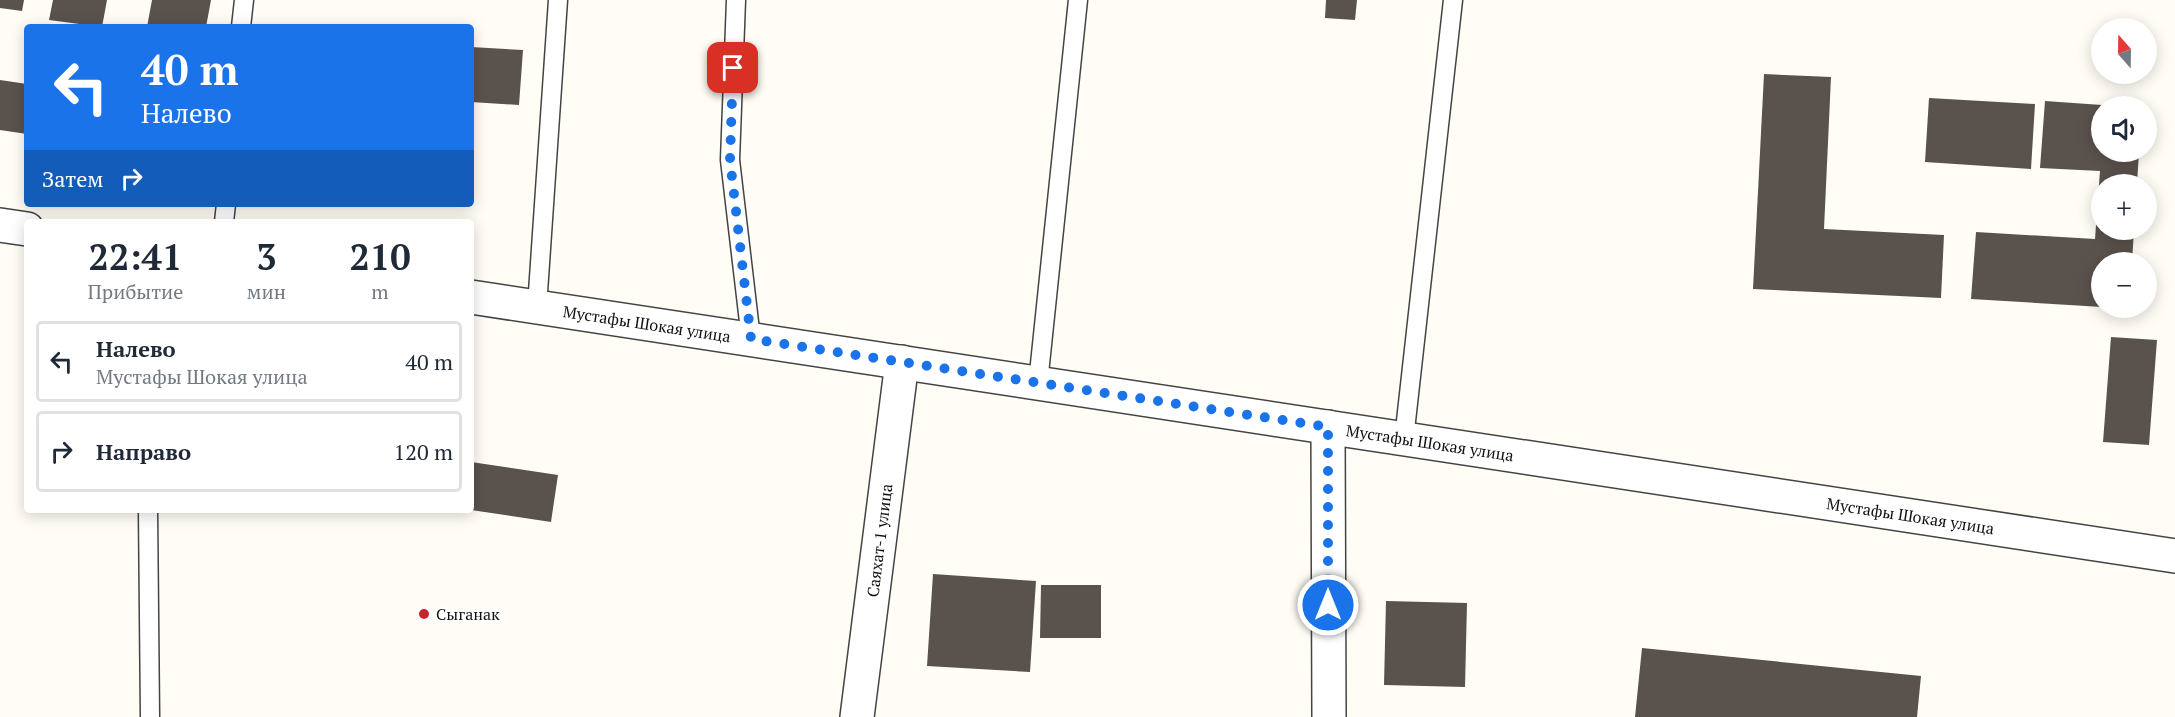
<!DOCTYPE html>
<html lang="ru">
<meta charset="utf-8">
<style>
body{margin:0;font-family:"PT Serif",serif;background:#f2f2f3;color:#1f2937;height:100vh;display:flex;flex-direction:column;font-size:22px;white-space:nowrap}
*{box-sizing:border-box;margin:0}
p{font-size:20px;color:#747a83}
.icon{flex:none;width:33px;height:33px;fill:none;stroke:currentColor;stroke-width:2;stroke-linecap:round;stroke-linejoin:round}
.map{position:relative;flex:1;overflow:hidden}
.sheet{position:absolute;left:24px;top:219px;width:450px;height:294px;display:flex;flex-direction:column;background:#fff;border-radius:6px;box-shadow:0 3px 15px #0003}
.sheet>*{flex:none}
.top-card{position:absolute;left:24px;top:24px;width:450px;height:183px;border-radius:6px;box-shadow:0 3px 15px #0003;background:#1a73e8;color:#fff;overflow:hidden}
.needle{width:39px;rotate:340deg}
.fabs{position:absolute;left:2091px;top:18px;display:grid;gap:12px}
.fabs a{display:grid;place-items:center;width:66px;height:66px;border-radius:50%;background:#fff;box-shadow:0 3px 15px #0003;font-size:30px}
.pin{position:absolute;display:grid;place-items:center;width:51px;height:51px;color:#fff;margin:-26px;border-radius:12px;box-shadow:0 3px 9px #0006}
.me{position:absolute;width:66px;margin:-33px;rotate:0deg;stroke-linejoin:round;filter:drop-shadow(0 0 4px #0008)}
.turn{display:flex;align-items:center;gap:21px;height:126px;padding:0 18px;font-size:27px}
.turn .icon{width:78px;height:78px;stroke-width:2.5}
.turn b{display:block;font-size:42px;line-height:51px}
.then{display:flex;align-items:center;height:57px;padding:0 18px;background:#0003;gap:12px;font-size:22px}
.eta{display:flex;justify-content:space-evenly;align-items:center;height:102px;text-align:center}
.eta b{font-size:36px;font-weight:800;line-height:42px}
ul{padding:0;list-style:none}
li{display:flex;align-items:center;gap:18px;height:81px;margin:0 12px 9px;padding:0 6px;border:3px solid #e0e1e3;border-radius:6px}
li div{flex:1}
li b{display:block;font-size:22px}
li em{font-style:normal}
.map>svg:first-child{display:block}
.building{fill:#5a524d}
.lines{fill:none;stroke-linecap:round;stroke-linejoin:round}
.service-casing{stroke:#444;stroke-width:21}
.minor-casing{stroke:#444;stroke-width:36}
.service{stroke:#fff;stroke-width:18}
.minor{stroke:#fff;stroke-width:33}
.route{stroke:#1a73e8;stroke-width:10;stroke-dasharray:0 18}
.poi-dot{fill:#c4262e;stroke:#fff;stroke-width:2}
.labels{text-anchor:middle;stroke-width:6;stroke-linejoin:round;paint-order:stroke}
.street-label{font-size:16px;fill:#111;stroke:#fff}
.poi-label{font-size:16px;fill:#111;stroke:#fff;text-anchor:start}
</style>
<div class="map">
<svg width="2175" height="717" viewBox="0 0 2175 717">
<rect width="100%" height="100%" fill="#fffdf5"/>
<!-- building -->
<path class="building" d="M0,0H24L22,11L0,8Z
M53,0H107L102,27L49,20Z
M152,0H211L206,27H147Z
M1326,0H1357L1355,20L1325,18Z
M471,47L523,50L519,105L471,102Z
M1764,74L1831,77L1824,229L1944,235L1941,298L1753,289Z
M0,80L27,84V134L0,130Z
M1929,98L2035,104L2031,169L1925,162Z
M2045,101L2102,105V152H2139L2137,184H2102V230H2134L2132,262H2102V307L1971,299L1976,232L2095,239L2100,171L2040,168Z
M2111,337L2157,340L2149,445L2103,442Z
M471,462L558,475L551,522L471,510Z
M933,574L1036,581L1030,672L927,666Z
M1041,585H1101V638H1040Z
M1386,601L1467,603L1465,687L1384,685Z
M1642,648L1921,676L1917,717H1635Z"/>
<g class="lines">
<!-- service casing -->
<g class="service-casing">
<path id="service" d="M736,0L730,160L751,339
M241,27L244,0
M224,222L226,204
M537,307L558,0
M1038,383L1078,0
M1404,439L1453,0
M148,510L150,717"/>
</g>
<!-- minor casing -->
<g class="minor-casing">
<g id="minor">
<path d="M0,225L27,229"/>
<path id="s1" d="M471,297L2175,556"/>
<path d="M1328,427L1329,717"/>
<path id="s2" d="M857,717L902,362"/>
</g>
</g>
<!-- service -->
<use href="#service" class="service"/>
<!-- minor -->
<use href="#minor" class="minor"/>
</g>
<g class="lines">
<!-- route -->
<path class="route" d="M733,68L730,160L751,339L1328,427V605"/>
</g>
<!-- markers -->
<circle class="poi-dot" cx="424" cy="614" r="6"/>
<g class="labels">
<!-- street labels -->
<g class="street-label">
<text dy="6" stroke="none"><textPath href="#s1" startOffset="178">Мустафы Шокая улица</textPath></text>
<text dy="6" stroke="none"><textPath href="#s1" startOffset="970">Мустафы Шокая улица</textPath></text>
<text dy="6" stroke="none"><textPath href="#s1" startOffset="1456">Мустафы Шокая улица</textPath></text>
<text dy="6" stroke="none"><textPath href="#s2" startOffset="178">Саяхат-1 улица</textPath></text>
</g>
<!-- poi labels -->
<g class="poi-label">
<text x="436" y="620">Сыганак</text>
</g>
</g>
</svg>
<div class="fabs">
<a><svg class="needle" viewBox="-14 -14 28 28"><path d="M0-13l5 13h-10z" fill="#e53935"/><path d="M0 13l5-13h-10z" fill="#747a83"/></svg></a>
<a><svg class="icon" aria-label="sound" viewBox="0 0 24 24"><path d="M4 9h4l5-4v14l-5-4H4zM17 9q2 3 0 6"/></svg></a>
<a>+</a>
<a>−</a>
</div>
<div class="pin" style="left:733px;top:68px;background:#d93025"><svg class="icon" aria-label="arrive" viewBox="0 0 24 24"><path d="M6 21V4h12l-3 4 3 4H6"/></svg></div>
<svg class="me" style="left:1328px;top:605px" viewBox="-20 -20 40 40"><circle r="17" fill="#1a73e8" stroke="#fff" stroke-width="3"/><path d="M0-11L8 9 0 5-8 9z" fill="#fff"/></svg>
<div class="top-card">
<div class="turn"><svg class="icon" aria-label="left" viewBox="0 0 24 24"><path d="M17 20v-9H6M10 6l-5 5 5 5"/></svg><div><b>40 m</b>Налево</div></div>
<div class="then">Затем<svg class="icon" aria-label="right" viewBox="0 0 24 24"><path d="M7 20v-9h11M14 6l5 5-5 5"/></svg></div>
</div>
<section class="sheet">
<div class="eta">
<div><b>22:41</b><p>Прибытие</p></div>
<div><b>3</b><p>мин</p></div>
<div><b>210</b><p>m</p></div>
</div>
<ul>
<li><svg class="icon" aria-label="left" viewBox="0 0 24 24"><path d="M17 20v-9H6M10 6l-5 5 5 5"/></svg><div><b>Налево</b><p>Мустафы Шокая улица</p></div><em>40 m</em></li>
<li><svg class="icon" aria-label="right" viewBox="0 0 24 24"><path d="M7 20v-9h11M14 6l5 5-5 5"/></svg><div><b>Направо</b></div><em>120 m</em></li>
</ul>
</section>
</div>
